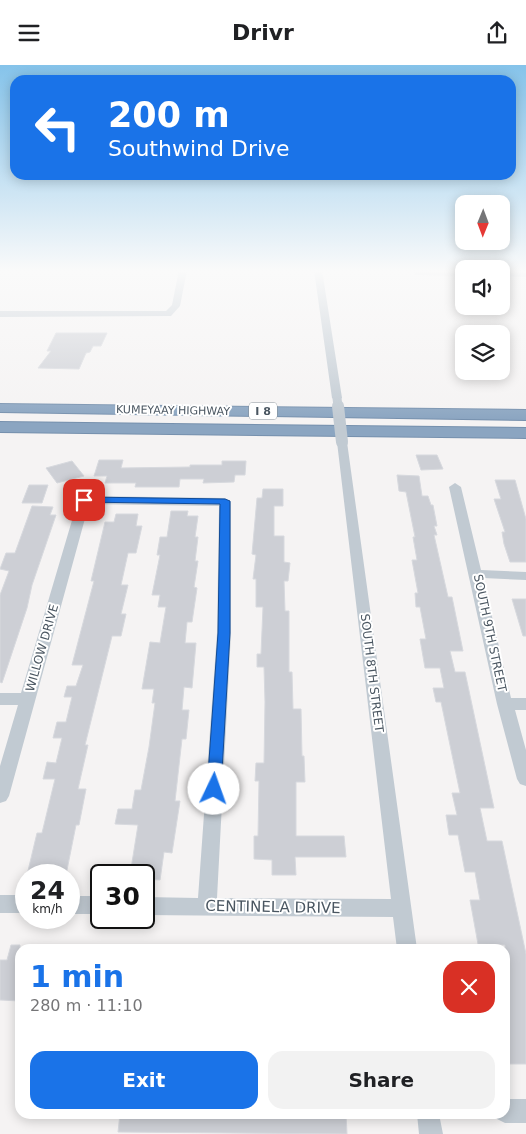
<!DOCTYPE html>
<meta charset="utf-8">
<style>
body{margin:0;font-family:"DejaVu Sans",sans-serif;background:#f2f2f2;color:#202124;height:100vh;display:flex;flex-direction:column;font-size:19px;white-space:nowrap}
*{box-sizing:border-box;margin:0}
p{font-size:16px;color:#757577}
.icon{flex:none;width:28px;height:28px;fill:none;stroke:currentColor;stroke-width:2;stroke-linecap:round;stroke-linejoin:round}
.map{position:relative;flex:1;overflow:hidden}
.sheet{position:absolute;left:15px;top:879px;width:495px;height:175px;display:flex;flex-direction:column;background:#fff;border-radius:15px;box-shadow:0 2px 12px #0003}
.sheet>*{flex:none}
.hud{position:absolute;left:10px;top:10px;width:506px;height:105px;border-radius:15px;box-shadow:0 2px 12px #0003;background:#1a73e8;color:#fff;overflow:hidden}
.needle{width:32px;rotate:181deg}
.tools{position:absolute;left:455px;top:130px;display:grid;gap:10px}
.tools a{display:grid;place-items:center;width:55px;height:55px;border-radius:10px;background:#fff;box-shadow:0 2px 12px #0003;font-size:25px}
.speed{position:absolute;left:15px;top:799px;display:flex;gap:10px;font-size:25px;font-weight:700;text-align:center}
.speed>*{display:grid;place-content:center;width:65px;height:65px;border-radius:50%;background:#fff;box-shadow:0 2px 12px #0003;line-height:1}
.speed small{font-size:12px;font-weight:400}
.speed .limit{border:2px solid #111;border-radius:8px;background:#fff;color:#111}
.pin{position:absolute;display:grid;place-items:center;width:42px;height:42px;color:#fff;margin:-21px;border-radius:10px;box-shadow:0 2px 8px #0006}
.me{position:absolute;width:55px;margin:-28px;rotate:3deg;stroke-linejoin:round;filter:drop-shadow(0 0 4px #0008)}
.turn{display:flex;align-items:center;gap:18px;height:105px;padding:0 15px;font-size:22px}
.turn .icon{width:65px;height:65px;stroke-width:2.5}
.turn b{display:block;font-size:35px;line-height:42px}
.round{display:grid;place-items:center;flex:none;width:52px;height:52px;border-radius:15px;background:#f2f2f2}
.summary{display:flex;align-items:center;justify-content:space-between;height:85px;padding:0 15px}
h1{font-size:30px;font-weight:800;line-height:38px;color:#1a73e8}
.action{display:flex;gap:10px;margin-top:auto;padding:10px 15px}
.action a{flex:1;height:58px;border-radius:15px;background:#1a73e8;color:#fff;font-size:20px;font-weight:800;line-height:58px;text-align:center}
.action a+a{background:#f2f2f2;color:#202124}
header{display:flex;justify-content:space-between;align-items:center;height:65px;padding:0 15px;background:#fff;font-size:22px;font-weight:800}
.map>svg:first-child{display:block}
.building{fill:#cdcfd5;stroke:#d7d9de}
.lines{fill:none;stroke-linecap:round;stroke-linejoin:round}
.highway-casing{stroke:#7690ad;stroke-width:2}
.minor{fill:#c1cad2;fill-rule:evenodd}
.highway{fill:#8ba5c1;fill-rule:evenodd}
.minor-bridge-far1{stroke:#c1cad2;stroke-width:9}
.minor-bridge{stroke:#c1cad2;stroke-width:12}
.route{fill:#1a73e8;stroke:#114b97}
.labels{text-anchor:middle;stroke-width:4;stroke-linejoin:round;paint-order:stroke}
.far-street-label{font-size:11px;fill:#4a5661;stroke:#fff}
.shield{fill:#fff;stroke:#808990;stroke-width:1}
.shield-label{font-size:11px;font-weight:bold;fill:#4a5661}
.street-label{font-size:12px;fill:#4a5661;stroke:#fff}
.near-street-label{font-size:15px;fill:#4a5661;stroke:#fff}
</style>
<header><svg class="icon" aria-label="menu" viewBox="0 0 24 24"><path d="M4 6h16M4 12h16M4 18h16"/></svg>Drivr<svg class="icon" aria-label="share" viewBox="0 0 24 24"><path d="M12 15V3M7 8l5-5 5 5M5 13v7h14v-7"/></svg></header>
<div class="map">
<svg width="526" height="1069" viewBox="0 0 526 1069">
<rect width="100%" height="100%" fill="#f5f3f3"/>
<!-- building -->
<path class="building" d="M56,268H107L101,281H93L90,287L86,288L79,304L38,303L51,286H47Z
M416,390H437L443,404L421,405Z
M99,395H123L121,403L190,402V400H222V396H246L245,410H235L234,417L203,418L204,414H180L179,422H135L136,418H105L107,411H94Z
M72,396L84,411L57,418L46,403Z
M397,410L419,411L422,431H428L431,440H433L437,461H434L437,470H434L448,532H452L463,586H450L455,607H465L494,743H480L487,776H502L526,889V999H505V880L478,879L470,835H480L475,807H465L458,770H449L446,750H457L452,728H460L441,637H436L433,623H444L440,603H425L420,574H426L420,542H416L415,528H418L412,495H417L413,472H415L406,427L399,426Z
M495,415H515L526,454V497H510L504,479L502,467H505L494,434H501Z
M29,420H48L42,438H22Z
M263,424H283V441H274V471H284V497L290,498L288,516H284L285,546H289V607H292L293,644H301L302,691H304L305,717H296V771H344L346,792H295L296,810H272V795L254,794V771H258L259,716H255L256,698H264L265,637L264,602H257V589H261L263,542H256V514H253L256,490L252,489L257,433H262Z
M32,441L53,442L50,450H56L32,520L27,543L2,618L0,617V530L9,506L0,504L6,488H15Z
M171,446H188L187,451H198L195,472H198L195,496H198L194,522L197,523L192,557H187L185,578H196L192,623L184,622L182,645H189L186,674H182L175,736H180L172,788L164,787L160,815L144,814V810H130L138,760L115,759L118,744H132L135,725H141L149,682L155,638H152L154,624H142L150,577L160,578L166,542H158L160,530H152L160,490H157L160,472H167Z
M116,449H138L136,461H142L136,488H128L121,520H128L121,549H126L121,571H112L85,680H88L78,724H86L79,760H76L66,810H27L37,768H42L55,714H43L47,697L56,698L62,673H53L57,657H66L72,632H64L67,621H76L83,600H72L94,516H91L105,457H114Z
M512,534H526V571H523Z
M11,880H20V936L0,935V895H7Z
M120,1049H346L347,1069L118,1067Z"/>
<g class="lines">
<!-- highway casing -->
<g class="highway-casing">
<path id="highway" d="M0,339L526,345V355L0,347Z
M0,357L526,363V373L0,367Z"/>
</g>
<!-- minor -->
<path class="minor" d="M179,205H187L180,241L171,251L0,252V246H166L172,240Z
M314,205H322L342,333L337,336L332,333Z
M414,205L464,207V211L418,210H415Z
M501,207L526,208V212L501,211Z
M342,374L347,377L417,884H397L393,852L144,850V832L198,833L217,568L219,441L89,439L9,731L6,736L0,738V701L18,640H0V628H21L78,435L84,431L225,433L231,437V568L217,833L391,834L337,377Z
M455,418L461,422L481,505L526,507V515L483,513L511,633H526V645H515L526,685V721L520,719L517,714L497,639L449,422Z
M0,830H26V848H0Z
M69,831H101V849H69Z
M505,1034H526V1058H505L497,1054L495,1049H505Z
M417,1049H439L443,1069H419Z"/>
<!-- highway -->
<use href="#highway" class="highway"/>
<!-- minor-bridge-far1 -->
<path class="minor-bridge-far1" d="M337,333L338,342"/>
<!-- minor-bridge -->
<path class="minor-bridge" d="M338,341L342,377"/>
</g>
<!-- sky -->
<linearGradient id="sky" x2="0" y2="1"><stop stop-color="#85c3ea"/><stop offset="0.58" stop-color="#fafafa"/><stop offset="1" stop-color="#fafafa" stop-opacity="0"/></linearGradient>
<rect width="526" height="355" fill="url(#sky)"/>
<!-- route -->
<path class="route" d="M84,432L225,434L230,436V568L221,724L219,728H209L207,724L218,568L220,439L80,437V433Z"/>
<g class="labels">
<!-- far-street labels -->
<g class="far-street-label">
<text transform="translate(173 345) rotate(1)" y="4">KUMEYAAY HIGHWAY</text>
</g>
<!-- shield labels -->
<rect class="shield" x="249" y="337.5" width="28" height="17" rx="4"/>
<g class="shield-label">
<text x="263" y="350">I 8</text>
</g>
<!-- street labels -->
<g class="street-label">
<text transform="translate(490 568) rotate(78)" y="4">SOUTH 9TH STREET</text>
<text transform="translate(42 583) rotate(-74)" y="4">WILLOW DRIVE</text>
<text transform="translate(372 608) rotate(83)" y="4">SOUTH 8TH STREET</text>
</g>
<!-- near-street labels -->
<g class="near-street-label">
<text transform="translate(273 842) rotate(1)" y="5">CENTINELA DRIVE</text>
</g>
</g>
</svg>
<div class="tools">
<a><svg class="needle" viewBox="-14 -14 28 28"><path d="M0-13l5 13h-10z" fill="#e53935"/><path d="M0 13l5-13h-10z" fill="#757577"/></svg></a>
<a><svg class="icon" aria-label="sound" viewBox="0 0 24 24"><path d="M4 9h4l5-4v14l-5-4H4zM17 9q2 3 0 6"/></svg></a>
<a><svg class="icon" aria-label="layers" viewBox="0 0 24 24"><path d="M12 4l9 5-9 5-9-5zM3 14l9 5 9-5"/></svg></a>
</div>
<div class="speed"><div>24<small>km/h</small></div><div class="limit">30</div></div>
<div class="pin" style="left:84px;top:435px;background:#d93025"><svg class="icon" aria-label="arrive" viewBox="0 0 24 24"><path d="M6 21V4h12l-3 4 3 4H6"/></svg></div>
<svg class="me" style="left:214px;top:724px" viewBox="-20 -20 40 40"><circle r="19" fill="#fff"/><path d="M0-13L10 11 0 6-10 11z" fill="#1a73e8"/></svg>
<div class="hud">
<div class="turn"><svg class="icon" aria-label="left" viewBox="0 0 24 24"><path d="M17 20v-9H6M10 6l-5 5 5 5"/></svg><div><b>200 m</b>Southwind Drive</div></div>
</div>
<section class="sheet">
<div class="summary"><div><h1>1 min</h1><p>280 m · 11:10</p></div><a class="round" style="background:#d93025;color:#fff"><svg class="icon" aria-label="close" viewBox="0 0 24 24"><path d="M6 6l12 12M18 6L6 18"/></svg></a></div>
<div class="action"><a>Exit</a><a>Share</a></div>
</section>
</div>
